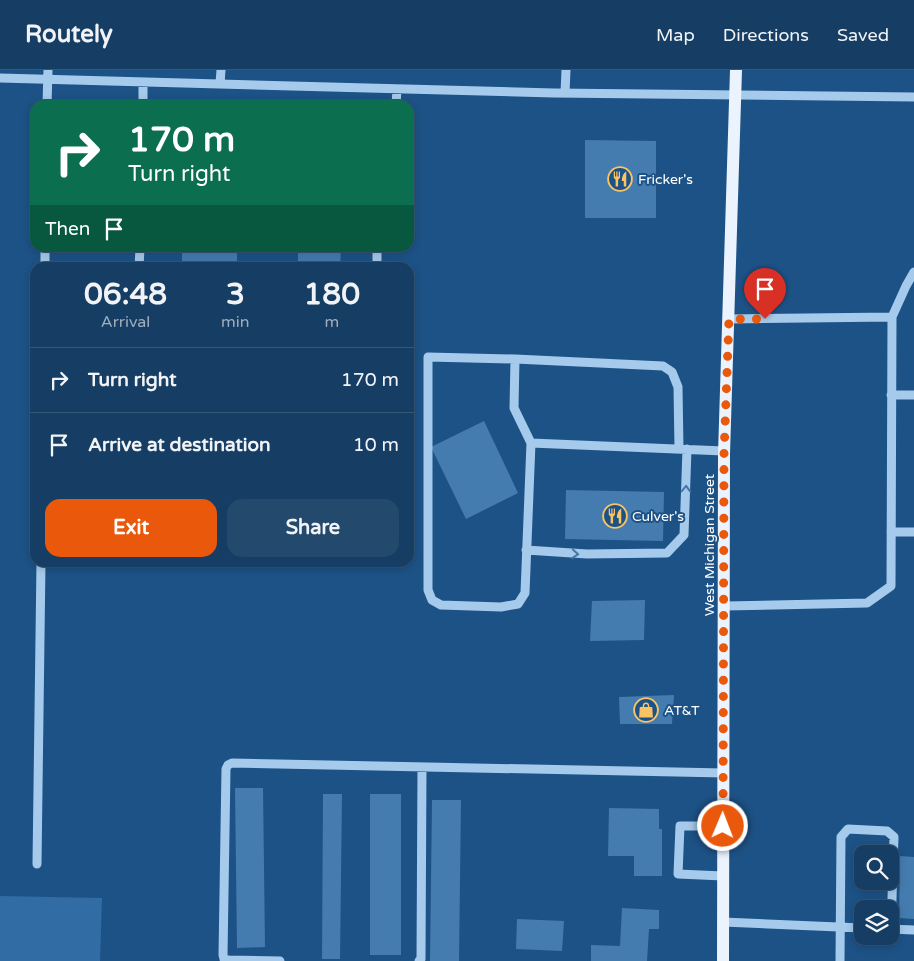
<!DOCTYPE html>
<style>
body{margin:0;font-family:"Varela Round",sans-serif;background:#23496d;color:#f1f3f6;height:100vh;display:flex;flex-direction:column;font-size:19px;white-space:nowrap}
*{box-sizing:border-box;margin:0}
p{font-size:16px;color:#9eaebf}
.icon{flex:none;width:28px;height:28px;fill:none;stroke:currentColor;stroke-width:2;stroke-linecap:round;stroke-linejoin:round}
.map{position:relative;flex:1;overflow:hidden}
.side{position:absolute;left:30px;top:192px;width:384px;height:305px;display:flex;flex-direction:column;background:#163e64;border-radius:15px;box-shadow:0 2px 8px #0003,0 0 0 1px #355778}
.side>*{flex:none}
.top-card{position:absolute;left:30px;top:30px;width:384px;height:152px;border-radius:15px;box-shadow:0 2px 8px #0003,0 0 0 1px #355778;background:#0b6e4f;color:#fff;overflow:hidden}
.controls{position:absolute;left:854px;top:775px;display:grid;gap:10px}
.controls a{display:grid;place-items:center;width:45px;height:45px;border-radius:10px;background:#163e64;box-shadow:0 2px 8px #0003,0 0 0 1px #355778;font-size:25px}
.pin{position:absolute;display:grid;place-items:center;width:42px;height:42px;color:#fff;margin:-51px -21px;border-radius:50% 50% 50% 0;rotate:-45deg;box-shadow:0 0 5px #0007}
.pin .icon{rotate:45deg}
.me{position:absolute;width:55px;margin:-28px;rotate:1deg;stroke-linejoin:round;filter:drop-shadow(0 0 4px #0008)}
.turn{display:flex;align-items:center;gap:18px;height:105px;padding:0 15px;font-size:22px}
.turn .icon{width:65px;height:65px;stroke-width:2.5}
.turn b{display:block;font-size:35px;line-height:42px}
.then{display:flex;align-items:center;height:48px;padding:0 15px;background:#0003;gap:10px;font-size:19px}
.eta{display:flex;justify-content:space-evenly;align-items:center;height:85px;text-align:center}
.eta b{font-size:30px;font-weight:700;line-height:35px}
.button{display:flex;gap:10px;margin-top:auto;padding:10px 15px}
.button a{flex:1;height:58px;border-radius:15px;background:#ea580c;color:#fff;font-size:20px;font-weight:700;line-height:58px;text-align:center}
.button a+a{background:#23496d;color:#f1f3f6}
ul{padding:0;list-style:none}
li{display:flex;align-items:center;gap:15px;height:65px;padding:0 15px;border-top:1px solid #355778}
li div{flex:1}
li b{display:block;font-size:19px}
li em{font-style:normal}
header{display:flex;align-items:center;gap:30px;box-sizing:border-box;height:70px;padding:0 25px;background:#163e64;border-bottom:1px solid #355778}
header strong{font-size:24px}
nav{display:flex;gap:28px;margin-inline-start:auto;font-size:18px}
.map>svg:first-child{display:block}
.green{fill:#316ca4}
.building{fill:#457caf}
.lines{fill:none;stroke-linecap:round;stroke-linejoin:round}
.minor{stroke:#a6caeb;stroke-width:9}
.major{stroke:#eaf3fe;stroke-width:12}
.oneway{stroke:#4676a4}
.route{stroke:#ea580c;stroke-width:9;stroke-dasharray:0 16.2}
.labels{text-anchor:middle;stroke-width:4;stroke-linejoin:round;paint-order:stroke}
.poi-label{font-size:14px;fill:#fff;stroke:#1d5286;text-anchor:start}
.street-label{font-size:14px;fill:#fff;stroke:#1d5286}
</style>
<header>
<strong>Routely</strong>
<nav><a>Map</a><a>Directions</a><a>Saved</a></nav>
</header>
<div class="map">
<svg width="914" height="891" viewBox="0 0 914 891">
<rect width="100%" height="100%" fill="#1d5286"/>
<!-- green -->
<path class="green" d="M0,826L102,828L100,891H0Z"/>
<!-- building -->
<path class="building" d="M585,70L656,71V148H585Z
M182,178H237V198H182Z
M298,178H341L340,198H298Z
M484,351L518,423L466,449L431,377Z
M566,420L664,422L663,471L565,469Z
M645,530L644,570L590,571L592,531Z
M674,625L672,654H620L619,627Z
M235,718H263L265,877L237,878Z
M323,724H342L340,889H322Z
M370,724H401V885H370Z
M432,730H461L459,891H430Z
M609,738L659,739V759H662V806H634V786H608Z
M900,786L914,787V849L899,848Z
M622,838L659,840V859H649L647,891H591V875L620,876Z
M517,849L564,851L562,881L516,879Z"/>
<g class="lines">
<!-- minor -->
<path class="minor" d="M0,8L554,23L914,27
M220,14L221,0
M565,23L566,0
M47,35L48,0
M143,35V12
M396,35L397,19
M45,198V178
M139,198L140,178
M377,198V178
M729,249L892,247
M515,289L428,287V520L432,530L441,535L501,537L518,534L525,523L531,373
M891,325H914
M679,379L678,317L672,302L663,296L515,289L514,338L531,373L724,381
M891,462H914
M526,480L587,484L667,483L684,465L687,379
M725,536L867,533L891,516L892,247L906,216L914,202
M37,794L41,492
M723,806L678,804L680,756H723
M723,852L862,858
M890,859L914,860
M280,891L229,890L224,889L223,885L226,699L228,695L232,693L724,703
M419,891L421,889L422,697
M840,891L841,767L848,759L887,761L894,767L891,859"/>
<!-- major -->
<path class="major" d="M723,891L724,384L736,0"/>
</g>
<!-- one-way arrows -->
<defs><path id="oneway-chevron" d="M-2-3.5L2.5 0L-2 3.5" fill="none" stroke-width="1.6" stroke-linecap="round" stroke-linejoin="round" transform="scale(1.25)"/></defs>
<g class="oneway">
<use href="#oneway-chevron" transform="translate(686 419) rotate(-88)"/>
<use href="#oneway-chevron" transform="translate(575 484) rotate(4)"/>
</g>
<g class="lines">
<!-- route -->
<path class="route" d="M723,756L724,384L729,249H765"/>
</g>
<!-- icons -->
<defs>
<g id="restaurant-ring" transform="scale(1.25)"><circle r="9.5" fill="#1d5286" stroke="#fac464" stroke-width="1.5"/><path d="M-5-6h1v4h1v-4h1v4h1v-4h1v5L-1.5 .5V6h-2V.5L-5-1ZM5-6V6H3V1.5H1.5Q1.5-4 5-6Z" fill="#fac464"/></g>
<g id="shop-ring" transform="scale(1.25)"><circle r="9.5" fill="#1d5286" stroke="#fac464" stroke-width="1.5"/><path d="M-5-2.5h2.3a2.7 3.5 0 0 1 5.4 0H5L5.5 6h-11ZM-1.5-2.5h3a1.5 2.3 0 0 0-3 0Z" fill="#fac464"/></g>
</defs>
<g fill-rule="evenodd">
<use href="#restaurant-ring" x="620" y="109"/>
<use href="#restaurant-ring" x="615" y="446"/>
<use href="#shop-ring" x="646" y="640"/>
</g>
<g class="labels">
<!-- poi labels -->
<g class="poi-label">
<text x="638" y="114">Fricker's</text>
<text x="632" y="451">Culver's</text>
<text x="664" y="645">AT&amp;T</text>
</g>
<!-- street labels -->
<g class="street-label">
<text transform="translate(709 475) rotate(-90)" y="5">West Michigan Street</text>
</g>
</g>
</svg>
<div class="controls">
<a><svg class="icon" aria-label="search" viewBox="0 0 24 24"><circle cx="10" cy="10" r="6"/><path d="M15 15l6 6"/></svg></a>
<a><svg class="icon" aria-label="layers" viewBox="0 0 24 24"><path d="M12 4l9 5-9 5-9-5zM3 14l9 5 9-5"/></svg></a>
</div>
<div class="pin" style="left:765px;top:249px;background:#d93025"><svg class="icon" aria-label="arrive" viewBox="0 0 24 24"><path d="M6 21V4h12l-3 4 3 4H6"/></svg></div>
<svg class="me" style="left:723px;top:756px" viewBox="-20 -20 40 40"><circle r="17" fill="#ea580c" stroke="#fff" stroke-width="3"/><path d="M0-11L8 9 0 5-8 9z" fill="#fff"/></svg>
<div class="top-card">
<div class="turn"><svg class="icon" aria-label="right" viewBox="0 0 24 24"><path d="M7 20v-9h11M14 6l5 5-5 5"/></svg><div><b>170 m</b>Turn right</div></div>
<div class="then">Then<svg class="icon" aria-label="arrive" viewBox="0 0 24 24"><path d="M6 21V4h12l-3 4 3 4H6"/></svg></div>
</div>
<section class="side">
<div class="eta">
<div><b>06:48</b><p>Arrival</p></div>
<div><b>3</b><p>min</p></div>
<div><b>180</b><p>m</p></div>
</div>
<ul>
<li><svg class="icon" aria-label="right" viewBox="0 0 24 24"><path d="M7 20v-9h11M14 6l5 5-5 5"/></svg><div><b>Turn right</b></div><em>170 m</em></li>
<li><svg class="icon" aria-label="arrive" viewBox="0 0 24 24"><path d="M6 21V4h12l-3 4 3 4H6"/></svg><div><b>Arrive at destination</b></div><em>10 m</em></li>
</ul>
<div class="button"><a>Exit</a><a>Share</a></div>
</section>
</div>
